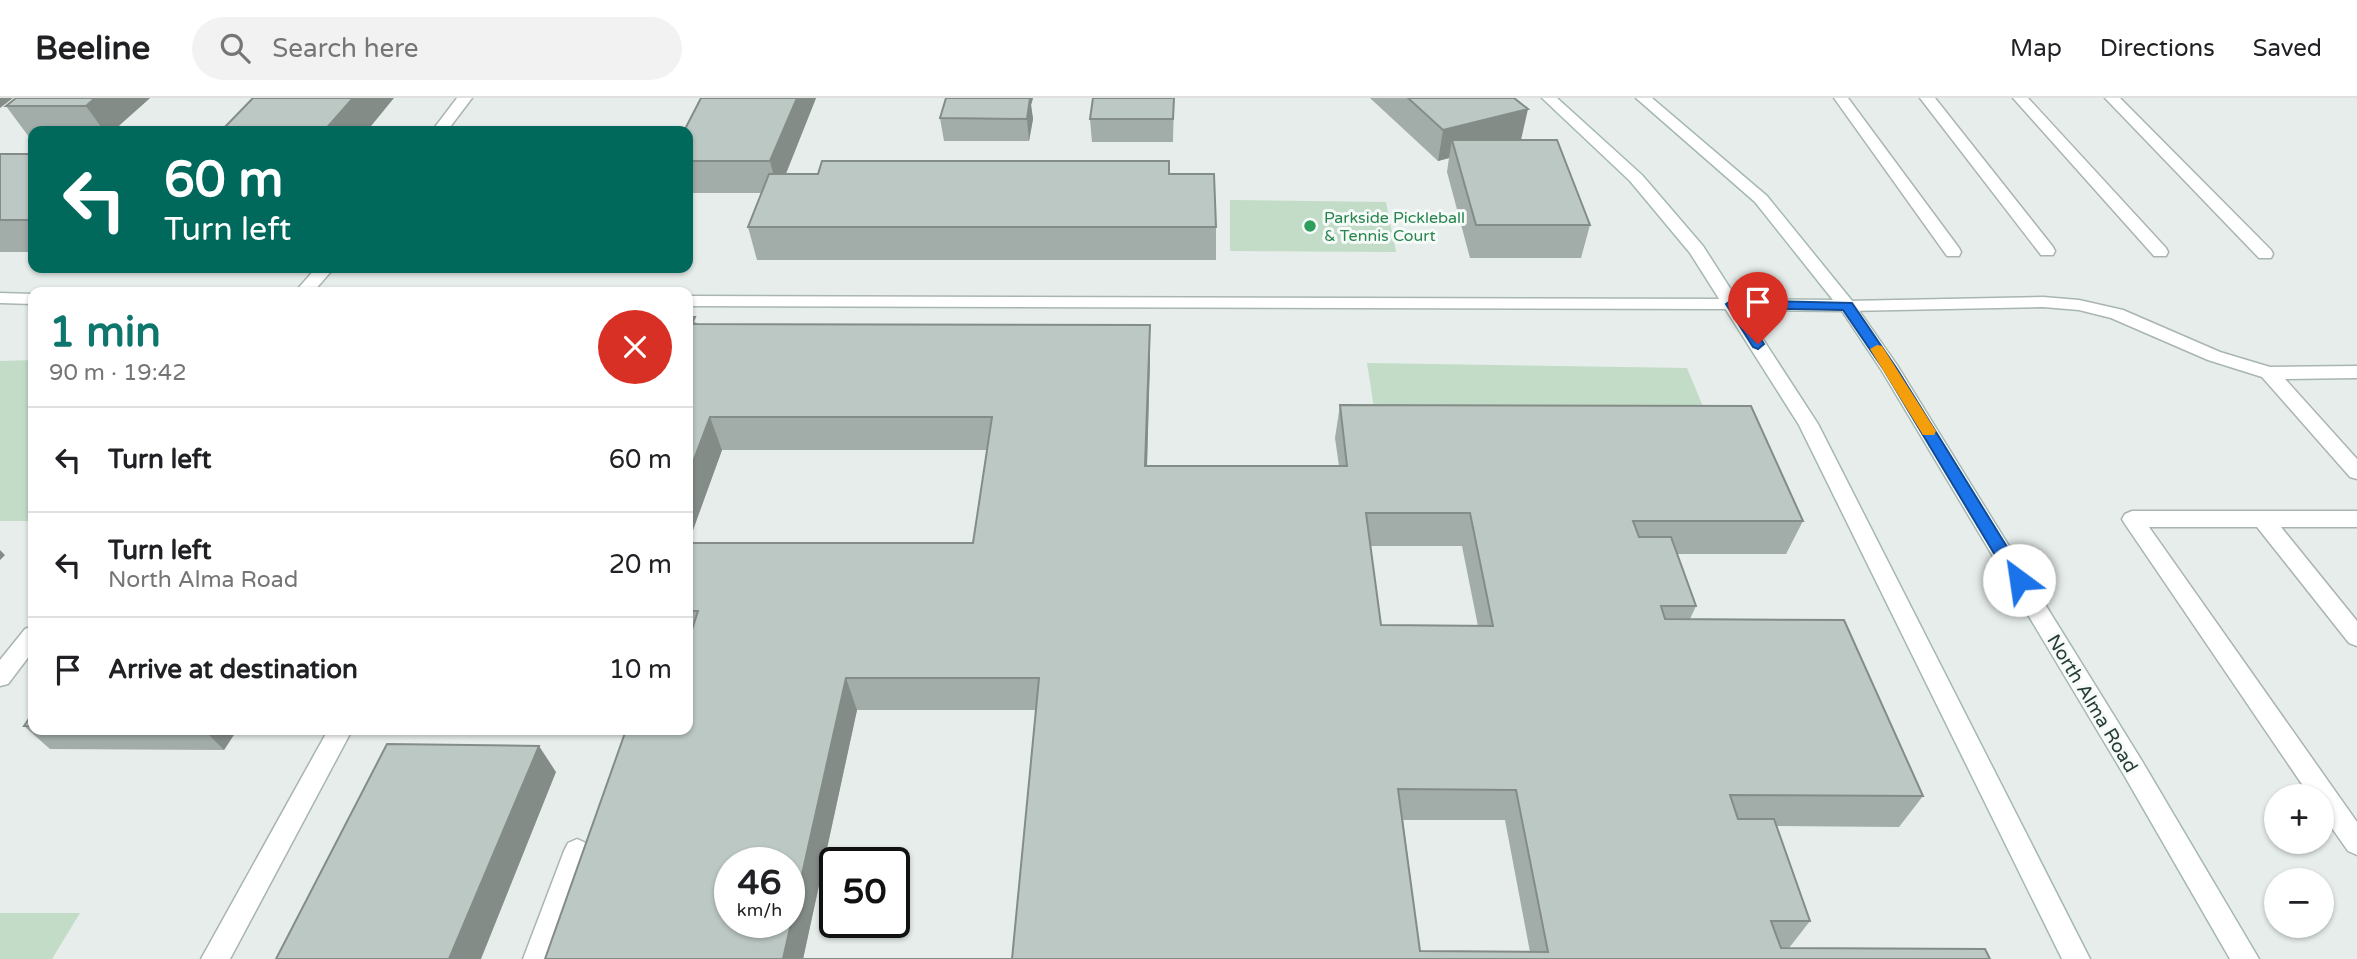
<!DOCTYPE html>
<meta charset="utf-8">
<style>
body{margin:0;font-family:"Varela Round",sans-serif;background:#f2f2f2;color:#202124;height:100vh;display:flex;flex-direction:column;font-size:26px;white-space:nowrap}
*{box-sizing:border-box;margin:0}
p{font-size:23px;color:#757577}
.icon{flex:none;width:38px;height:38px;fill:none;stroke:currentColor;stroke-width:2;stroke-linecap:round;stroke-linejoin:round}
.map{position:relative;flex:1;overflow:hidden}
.sheet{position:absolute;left:28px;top:189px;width:665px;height:448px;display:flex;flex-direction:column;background:#fff;border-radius:14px;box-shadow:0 2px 5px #0004}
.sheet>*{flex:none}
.top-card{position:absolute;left:28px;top:28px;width:665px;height:147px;border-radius:14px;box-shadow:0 2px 5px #0004;background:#00695c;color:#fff;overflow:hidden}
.controls{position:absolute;left:2264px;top:686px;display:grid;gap:14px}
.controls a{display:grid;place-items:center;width:70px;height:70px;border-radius:50%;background:#fff;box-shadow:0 2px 5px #0004;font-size:35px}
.speed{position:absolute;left:714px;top:749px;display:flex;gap:14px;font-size:35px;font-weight:700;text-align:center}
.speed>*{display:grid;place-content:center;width:91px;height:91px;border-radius:50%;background:#fff;box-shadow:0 2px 5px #0004;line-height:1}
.speed small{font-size:18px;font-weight:400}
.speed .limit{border:4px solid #111;border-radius:10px;background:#fff;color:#111}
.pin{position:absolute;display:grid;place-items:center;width:60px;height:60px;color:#fff;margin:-72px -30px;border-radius:50% 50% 50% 0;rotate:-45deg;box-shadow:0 0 7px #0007}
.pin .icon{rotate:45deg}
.me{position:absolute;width:77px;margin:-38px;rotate:329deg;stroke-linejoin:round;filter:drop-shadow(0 0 5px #0008)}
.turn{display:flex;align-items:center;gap:24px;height:147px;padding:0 21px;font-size:32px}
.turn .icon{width:91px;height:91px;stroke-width:2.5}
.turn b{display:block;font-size:49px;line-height:60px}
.round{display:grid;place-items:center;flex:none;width:74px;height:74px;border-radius:37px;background:#f2f2f2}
.summary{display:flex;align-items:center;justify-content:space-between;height:119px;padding:0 21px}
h1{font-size:42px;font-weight:700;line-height:52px;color:#0f766e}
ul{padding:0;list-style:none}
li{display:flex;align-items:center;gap:21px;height:105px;padding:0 21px;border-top:2px solid #e0e0e0}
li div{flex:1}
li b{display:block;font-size:26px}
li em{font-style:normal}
header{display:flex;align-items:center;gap:42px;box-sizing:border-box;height:98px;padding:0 35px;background:#fff;border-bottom:2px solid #e0e0e0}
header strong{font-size:33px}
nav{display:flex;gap:38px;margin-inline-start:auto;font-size:24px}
.search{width:490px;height:63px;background:#f2f2f2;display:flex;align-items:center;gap:18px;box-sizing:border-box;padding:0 24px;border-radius:38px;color:#757577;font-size:26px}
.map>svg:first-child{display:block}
.green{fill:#c2dcc7}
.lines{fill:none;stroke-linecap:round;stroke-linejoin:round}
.service-casing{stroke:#a9b5b0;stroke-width:3}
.secondary-casing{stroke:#a5b8b1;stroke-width:3}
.service{fill:#fff;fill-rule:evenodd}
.secondary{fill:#fff;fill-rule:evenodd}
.wall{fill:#a2aca8;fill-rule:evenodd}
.shaded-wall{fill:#848c88}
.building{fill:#bcc8c3;stroke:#848c88;stroke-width:2;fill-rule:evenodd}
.route{fill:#1a73e8;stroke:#114b97;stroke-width:2}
.slow{fill:#f59e0b}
.leisure-dot{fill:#2e9e5b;stroke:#f6faf8;stroke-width:2.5}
.labels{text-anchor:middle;stroke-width:6;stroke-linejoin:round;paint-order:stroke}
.far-leisure-label{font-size:16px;fill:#27864d;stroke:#f6faf8;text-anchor:start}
.street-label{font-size:19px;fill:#273e36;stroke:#f6faf8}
</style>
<header>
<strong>Beeline</strong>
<div class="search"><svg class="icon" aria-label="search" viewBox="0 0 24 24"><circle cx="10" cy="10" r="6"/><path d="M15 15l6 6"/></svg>Search here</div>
<nav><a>Map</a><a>Directions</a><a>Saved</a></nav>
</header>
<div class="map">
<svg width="2357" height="861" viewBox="0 0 2357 861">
<rect width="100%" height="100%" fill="#e6edea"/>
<!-- green -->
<path class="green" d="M1230,102L1386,104L1396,154L1230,153Z
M33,262V423H0V263Z
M1367,265L1687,270L1712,330L1377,329Z
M0,815H80L52,861H0Z"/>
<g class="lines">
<!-- service casing -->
<g class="service-casing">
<path id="service" d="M457,0H472L447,33H432Z
M1834,0H1848L1959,150L1961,154L1959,158H1947Z
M1920,0H1935L2053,149L2055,153L2053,157H2041Z
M2013,0H2028L2166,150L2168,154L2166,158H2154Z
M2105,0H2120L2271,152L2273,156L2271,160H2259Z
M316,170H334L313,194H295Z
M0,195L33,196V206L0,205Z
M688,198L1732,201L1741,206L1732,211L688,208Z
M2043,199L2079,202L2123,212L2220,254L2270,269L2357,268V280L2285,281L2357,361V381L2350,379L2262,279L2208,262L2111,220L2079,212L2043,209L1847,213L1838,208L1847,203Z
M2132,413H2357V429H2281L2357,523V548L2349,545L2257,429H2149L2357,724V757L2348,753L2322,716V698H2310L2125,426L2122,421L2125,416Z
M33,528V553L8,586L0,588V562L25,531Z
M328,632H352L230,861H201Z
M577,741L586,745L590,753L551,861H523L564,753L568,745Z"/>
</g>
<!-- secondary casing -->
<g class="secondary-casing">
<path id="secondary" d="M1542,0H1557L1642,77L1703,148L1737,201L1833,202L1755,104L1636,0H1652L1767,98L1853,204L1897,267L2142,663L2259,861H2230L2124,677L1882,273L1842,213L1744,212L1818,326L2090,861H2062L1799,327L1690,155L1630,83Z"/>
</g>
<!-- service -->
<use href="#service" class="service"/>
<!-- secondary -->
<use href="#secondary" class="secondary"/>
</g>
<!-- wall -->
<path class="wall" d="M150,0L113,33H33V39H29L6,8Z
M701,0H816L786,76H1169L1216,129V162H757L748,129L762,95H688V33Z
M946,0H1033L1031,7L1033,21L1029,43H944L940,20Z
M1174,0L1173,44H1092L1090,21Z
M1370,0H1514L1521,42L1590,127L1581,160H1470L1447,74L1449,60L1438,63Z
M0,56H33V154H0Z
M688,219L698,226L1150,260L1147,368H1339L1335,340L1340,307L1803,423L1786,456H1677L1696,508L1690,521L1923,698L1899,729L1776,728L1810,823L1789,850L1990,861H545L688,632ZM722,352H987L973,445H688ZM1370,448H1462L1478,528L1381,527ZM857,612H1036L1012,861H803ZM1403,722H1505L1530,854L1420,853Z
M33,615V632H237L224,652L50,651L24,628Z"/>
<!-- shaded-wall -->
<path class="shaded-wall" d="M0,0H13L0,10Z
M95,0H150L113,33H104L86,8Z
M353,0H394L367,33H324Z
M797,0H816L778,95L770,63Z
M1027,0H1033L1031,7L1033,21L1029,43L1027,21Z
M1528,11L1521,42H1452L1449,60L1438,63L1443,32Z
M1150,227V260L1146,401L1145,368Z
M710,319L722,352L688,446V377Z
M0,452L5,457L0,462Z
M846,580L857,612L803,861H783Z
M204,632H237L224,652Z
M539,648L556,674L481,861H449Z"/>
<!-- building -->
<path class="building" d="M16,0H95L86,8H6Z
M253,0H353L324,33H221Z
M701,0H797L770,63H688V33H684Z
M946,0H1030L1027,21L940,20Z
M1093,0H1174L1173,21H1090Z
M1408,0H1514L1528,11L1443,32Z
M1452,42H1557L1590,127H1476Z
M0,56H33V122H0Z
M822,63H1169V76H1214L1216,129H748L769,76H818Z
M688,219H695L692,226L1150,227L1145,368H1347L1340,307L1751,308L1803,423H1633L1639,439H1671L1696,508H1661L1665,521L1844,522L1923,698L1730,697L1738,721H1774L1810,823H1771L1781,850L1985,851L1990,861H545L626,632H688V544L698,513H688V445H973L992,319H710L688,377ZM1366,415H1470L1493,528L1381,527ZM846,580H1039L1012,861H783ZM1398,691L1516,692L1548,854L1420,853ZM730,765H789V824H730Z
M33,615V628H24Z
M387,646L539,648L449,861H276Z"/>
<!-- route -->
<path class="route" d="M1732,202L1852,205L1897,271L2025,478L2027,482L2025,487H2013L1884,272L1843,212L1742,210L1764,246L1758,251L1753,249L1726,206Z"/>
<!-- slow -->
<path class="slow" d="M1877,247L1882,248L1934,330L1936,333L1934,337H1923L1870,251Z"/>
<!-- markers -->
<circle class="leisure-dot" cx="1310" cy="128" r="7"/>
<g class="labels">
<!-- far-leisure labels -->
<g class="far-leisure-label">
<text x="1324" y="125">Parkside Pickleball<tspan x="1324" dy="18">&amp; Tennis Court</tspan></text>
</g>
<!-- street labels -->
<g class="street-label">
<text transform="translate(2093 605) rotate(59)" y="7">North Alma Road</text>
</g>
</g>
</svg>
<div class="controls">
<a>+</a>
<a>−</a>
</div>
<div class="speed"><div>46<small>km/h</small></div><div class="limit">50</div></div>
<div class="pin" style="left:1758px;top:246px;background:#d93025"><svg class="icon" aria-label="arrive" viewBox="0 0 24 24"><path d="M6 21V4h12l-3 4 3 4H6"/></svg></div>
<svg class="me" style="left:2019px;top:482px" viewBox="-20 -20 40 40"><circle r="19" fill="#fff"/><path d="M0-13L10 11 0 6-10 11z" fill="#1a73e8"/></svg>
<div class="top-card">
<div class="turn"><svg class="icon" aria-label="left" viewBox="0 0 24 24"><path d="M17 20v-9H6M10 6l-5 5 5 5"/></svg><div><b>60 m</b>Turn left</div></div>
</div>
<section class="sheet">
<div class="summary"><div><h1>1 min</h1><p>90 m · 19:42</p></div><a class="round" style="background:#d93025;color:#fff"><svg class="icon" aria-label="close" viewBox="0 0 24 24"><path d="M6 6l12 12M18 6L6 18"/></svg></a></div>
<ul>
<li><svg class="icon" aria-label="left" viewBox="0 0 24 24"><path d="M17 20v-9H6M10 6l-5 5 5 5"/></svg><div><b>Turn left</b></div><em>60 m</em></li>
<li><svg class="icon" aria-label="left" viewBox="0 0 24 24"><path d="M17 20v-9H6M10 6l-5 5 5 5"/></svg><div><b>Turn left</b><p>North Alma Road</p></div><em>20 m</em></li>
<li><svg class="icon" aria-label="arrive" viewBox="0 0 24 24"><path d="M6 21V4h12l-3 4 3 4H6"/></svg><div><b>Arrive at destination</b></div><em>10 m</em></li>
</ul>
</section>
</div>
